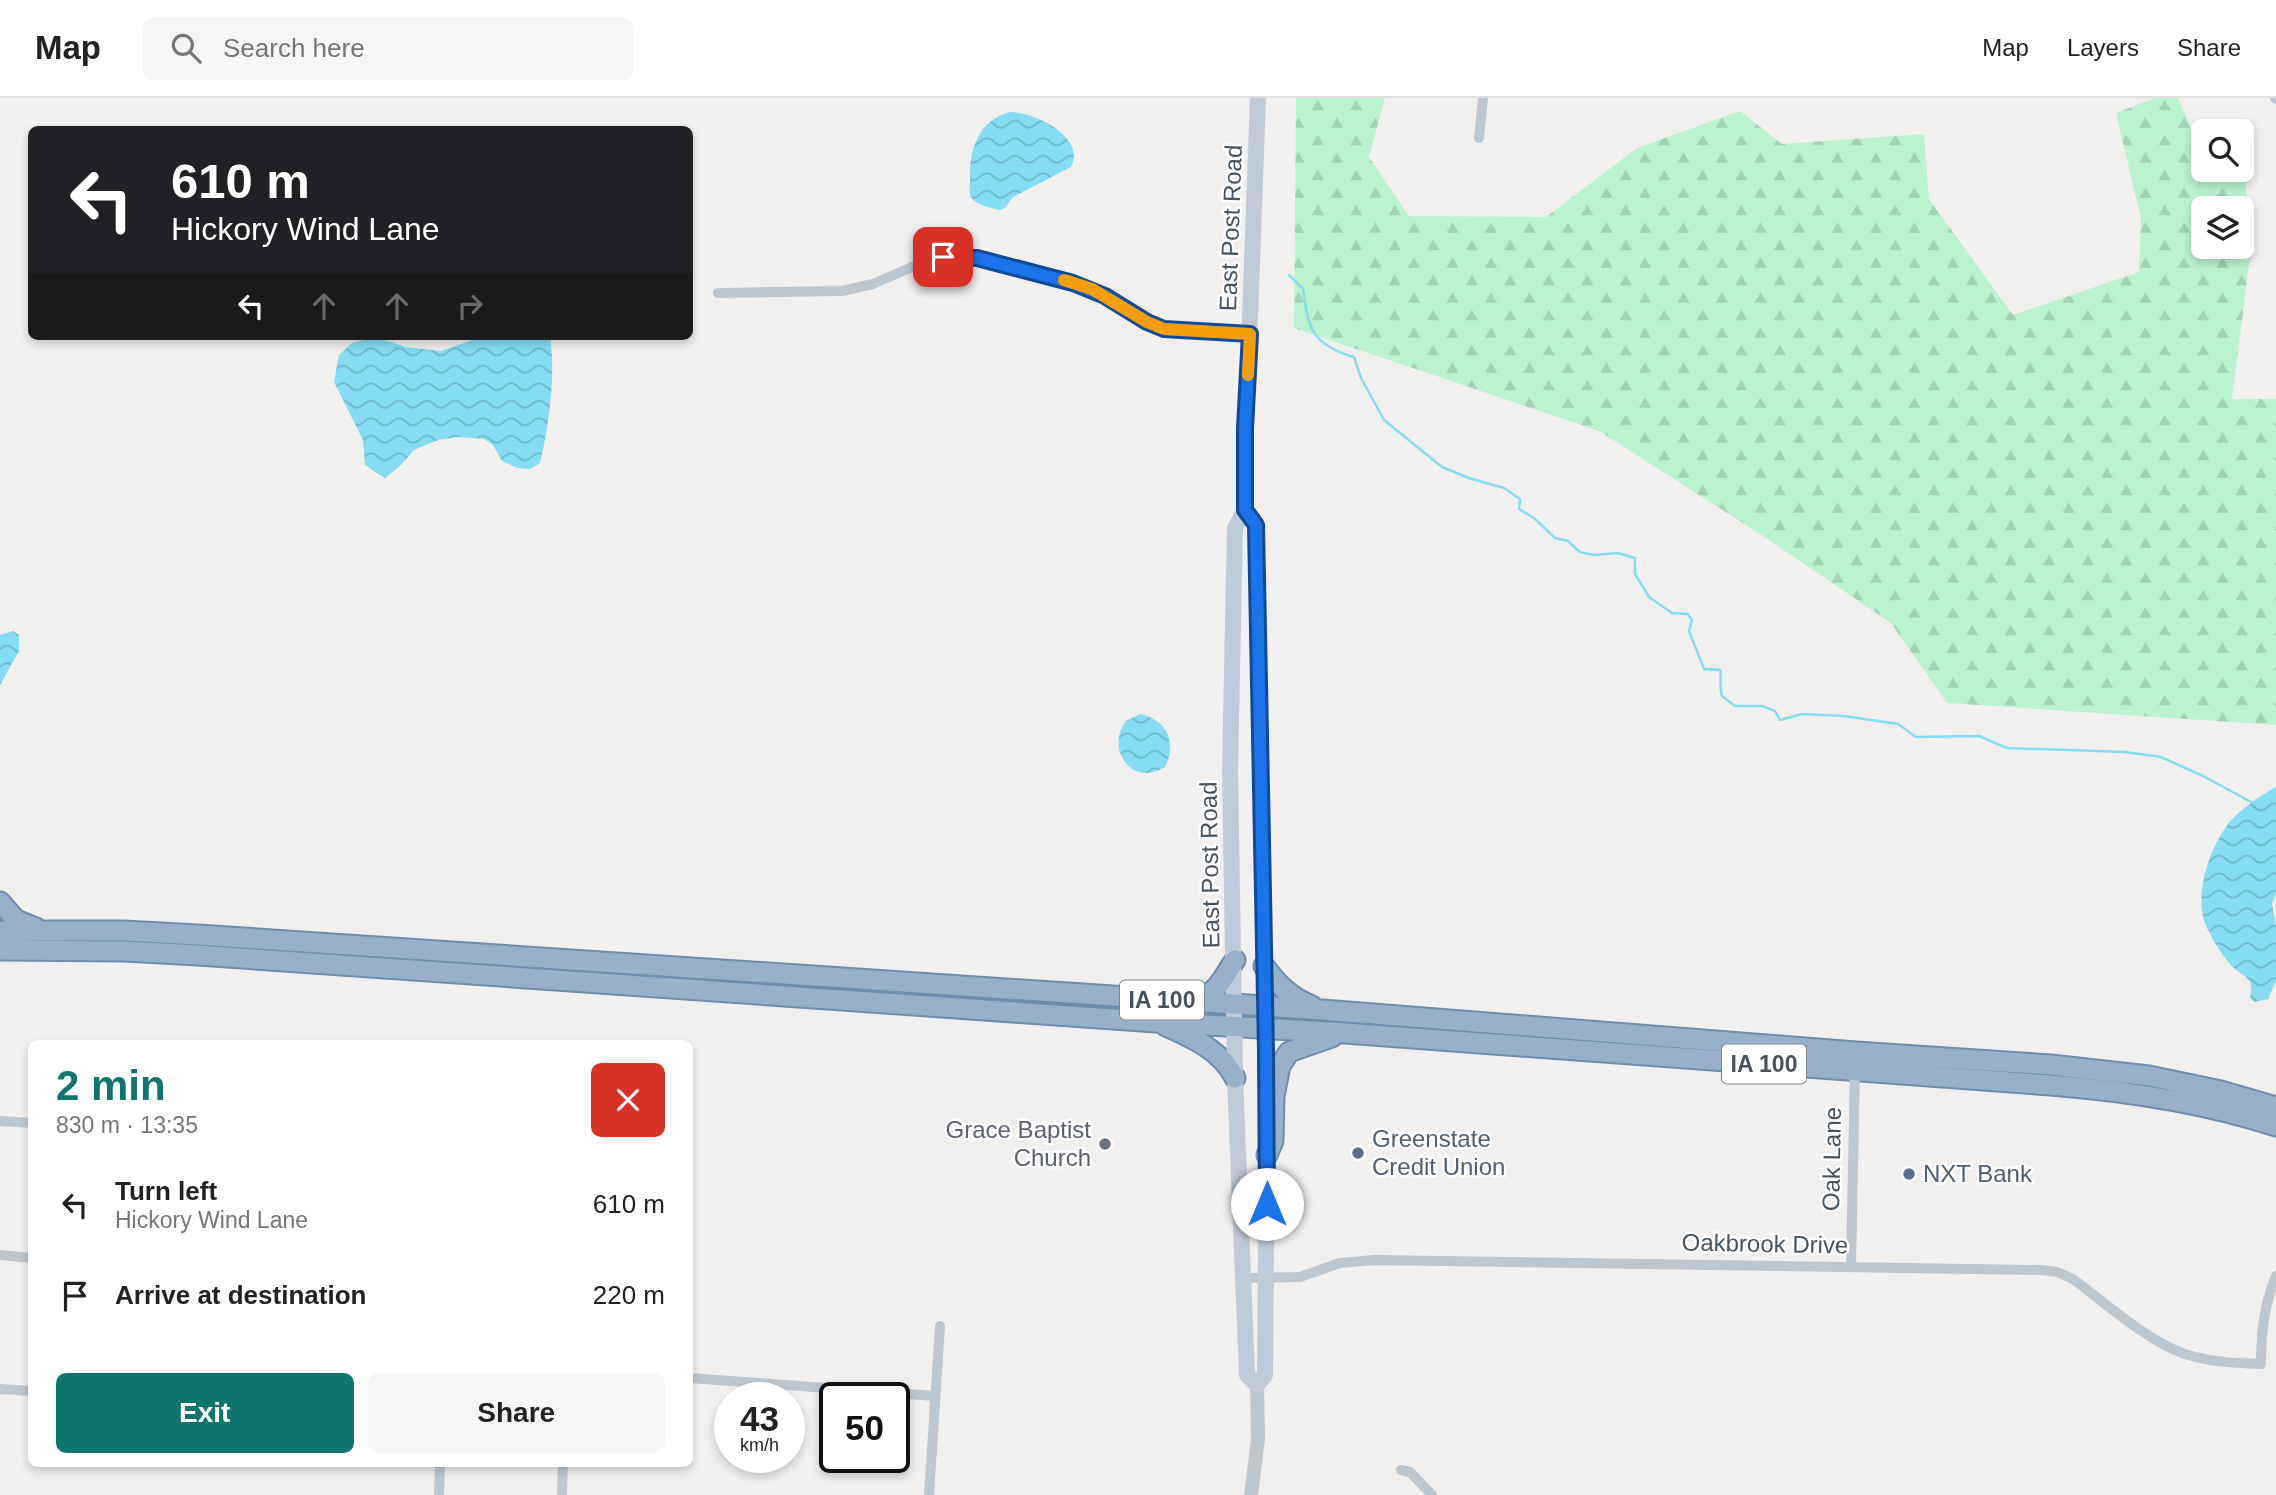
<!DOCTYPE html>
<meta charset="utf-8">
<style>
body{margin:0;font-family:Arial,sans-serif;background:#f6f6f6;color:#222;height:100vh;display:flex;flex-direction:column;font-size:26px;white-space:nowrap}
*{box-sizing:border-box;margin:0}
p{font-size:23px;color:#767676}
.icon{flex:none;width:38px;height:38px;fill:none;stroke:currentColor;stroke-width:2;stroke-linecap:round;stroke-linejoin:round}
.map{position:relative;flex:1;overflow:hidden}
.panel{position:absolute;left:28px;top:942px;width:665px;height:427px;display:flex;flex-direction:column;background:#fff;border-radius:10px;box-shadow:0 4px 10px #0003}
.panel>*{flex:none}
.banner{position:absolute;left:28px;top:28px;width:665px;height:214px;border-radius:10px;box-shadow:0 4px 10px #0003;background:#202124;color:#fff;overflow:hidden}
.controls{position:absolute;left:2191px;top:21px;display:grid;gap:14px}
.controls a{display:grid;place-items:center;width:63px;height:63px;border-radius:10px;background:#fff;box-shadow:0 4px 10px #0003;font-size:35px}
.speed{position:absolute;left:714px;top:1284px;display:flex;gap:14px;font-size:35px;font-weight:700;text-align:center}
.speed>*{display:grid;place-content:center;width:91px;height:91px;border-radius:50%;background:#fff;box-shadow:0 4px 10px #0003;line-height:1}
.speed small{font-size:18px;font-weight:400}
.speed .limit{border:4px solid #111;border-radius:10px;background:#fff;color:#111}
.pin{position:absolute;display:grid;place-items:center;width:60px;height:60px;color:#fff;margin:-30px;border-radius:14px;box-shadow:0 4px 10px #0006}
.me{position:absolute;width:77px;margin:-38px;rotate:0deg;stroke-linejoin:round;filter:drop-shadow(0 0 5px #0008)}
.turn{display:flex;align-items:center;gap:24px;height:147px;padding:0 28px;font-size:32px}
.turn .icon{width:91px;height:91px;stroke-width:2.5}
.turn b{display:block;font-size:49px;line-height:60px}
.lanes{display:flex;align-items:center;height:66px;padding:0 28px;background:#0003;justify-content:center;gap:35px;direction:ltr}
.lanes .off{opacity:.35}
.round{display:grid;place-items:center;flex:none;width:74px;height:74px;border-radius:10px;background:#f6f6f6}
.head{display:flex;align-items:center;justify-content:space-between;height:119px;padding:0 28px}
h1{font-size:42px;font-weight:700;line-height:52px;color:#0f766e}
.button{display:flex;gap:14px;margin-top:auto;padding:14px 28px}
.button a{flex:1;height:80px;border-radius:10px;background:#0f766e;color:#fff;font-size:28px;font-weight:700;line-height:80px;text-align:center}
.button a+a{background:#f6f6f6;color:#222}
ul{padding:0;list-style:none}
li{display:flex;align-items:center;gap:21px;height:91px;padding:0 28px}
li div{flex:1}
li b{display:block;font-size:26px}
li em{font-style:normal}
header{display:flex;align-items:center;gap:42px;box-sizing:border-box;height:98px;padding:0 35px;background:#fff;border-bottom:2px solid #e0e0e0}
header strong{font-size:33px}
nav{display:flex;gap:38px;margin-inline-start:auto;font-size:24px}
.search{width:490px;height:63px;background:#f6f6f6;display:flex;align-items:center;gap:18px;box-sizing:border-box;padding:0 24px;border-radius:10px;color:#767676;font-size:26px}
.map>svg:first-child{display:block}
.forest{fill:url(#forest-firs);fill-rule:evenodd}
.water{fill:url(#water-waves)}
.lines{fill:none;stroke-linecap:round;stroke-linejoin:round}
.stream{stroke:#84ddf3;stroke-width:2.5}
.trunk-casing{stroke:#6e8dae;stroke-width:23}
.minor{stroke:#bcc7d0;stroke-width:10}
.tertiary{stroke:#bcc7d0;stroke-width:14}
.secondary{stroke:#bfcbd8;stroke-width:16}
.trunk{stroke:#98b0ca;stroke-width:19}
.route-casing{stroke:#114b97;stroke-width:18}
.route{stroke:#1a73e8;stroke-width:12}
.slow{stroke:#f59e0b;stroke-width:12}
.worship-dot{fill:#6b7280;stroke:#fff;stroke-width:2.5}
.service-dot{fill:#5c6f8a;stroke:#fff;stroke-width:2.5}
.labels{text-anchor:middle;stroke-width:5;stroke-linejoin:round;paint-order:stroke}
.shield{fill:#fff;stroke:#7e878f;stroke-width:2}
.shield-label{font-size:23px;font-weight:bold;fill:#46535f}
.street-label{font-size:24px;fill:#46535f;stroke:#fff}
.worship-label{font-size:24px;fill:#5b616d;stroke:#fff;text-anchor:end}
.service-label{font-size:24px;fill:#4e5e75;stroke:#fff;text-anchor:start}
</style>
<header>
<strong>Map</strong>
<div class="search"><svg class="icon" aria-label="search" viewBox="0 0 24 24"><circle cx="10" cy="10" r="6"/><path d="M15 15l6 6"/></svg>Search here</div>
<nav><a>Map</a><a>Layers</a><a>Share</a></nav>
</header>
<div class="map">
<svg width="2276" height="1397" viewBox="0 0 2276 1397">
<defs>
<pattern id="forest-firs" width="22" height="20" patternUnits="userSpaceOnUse" patternTransform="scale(1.75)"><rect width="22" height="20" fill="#bbf3d0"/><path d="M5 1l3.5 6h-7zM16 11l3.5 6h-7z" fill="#a2d2b5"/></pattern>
<pattern id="water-waves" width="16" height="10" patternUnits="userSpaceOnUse" patternTransform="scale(1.75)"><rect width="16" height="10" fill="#84ddf3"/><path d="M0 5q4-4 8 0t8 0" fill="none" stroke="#6eb6c8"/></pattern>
</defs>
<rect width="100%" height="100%" fill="#f2efef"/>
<!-- forest -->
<path class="forest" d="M1296,0H1385L1369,59L1409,118L1546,119L1637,50L1740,13L1782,46L1924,36L1929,101L2013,217L2139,174L2141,121L2116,15L2155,0H2178L2203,55V72H2242V66L2245,67L2250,159L2232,301H2276V627L1947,605L1891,525L1760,436L1599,333L1294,230ZM2203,110H2242V149H2203Z"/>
<!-- water -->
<path class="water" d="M1010,14C1034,14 1087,39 1071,69L1013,99L1005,110L1000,112C992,110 975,107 971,99C969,95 970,87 970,82C969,52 978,22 1010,14Z
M484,238H550C556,276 549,328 540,365L530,371L517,370L502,363L493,347L484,341L458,339L438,342L414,352L401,367L385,380L365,367L363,342L334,284L339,257L352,245L376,239L406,249L441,253Z
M13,533L19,537V553L0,587V537Z
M1141,616C1168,623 1177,645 1165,669C1129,691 1105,647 1127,622Z
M2276,689V796L2272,805L2276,828V883L2268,901L2254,904L2250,899C2256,878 2241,879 2230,866C2222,857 2213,842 2207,830C2193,801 2208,754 2226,729C2234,716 2262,696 2276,689Z"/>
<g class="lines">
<!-- stream -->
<path class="stream" d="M1289,177L1303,191C1308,230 1312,247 1354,259L1361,280L1384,322L1442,369L1469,380L1504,390L1520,401L1519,411L1534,420L1555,440L1568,443L1580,454L1594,457L1618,455L1635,460V476L1649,499L1672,515L1688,516L1692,522L1689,533L1704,571L1720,572C1722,581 1719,589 1722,598L1735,608H1762L1775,613L1780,622L1802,616L1844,618L1898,626L1916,639L1979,638L2007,650L2125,654L2161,659L2203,678L2253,705"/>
<!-- trunk casing -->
<g class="trunk-casing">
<path id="trunk" d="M0,804L16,822L36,830
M0,833H124L198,837L1323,912L1856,954L2051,967L2149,978L2221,993L2276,1009
M0,852L124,853L198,857L1156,924L1345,935L2050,987C2127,993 2202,1004 2276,1028
M1264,868C1278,887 1290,899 1312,908
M1191,902C1218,896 1220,884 1235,862
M1166,928C1193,940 1222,953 1235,980
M1267,1057L1273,1043L1274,998L1280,968L1289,954L1332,939"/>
</g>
<!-- minor -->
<path class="minor" d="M2275,0L2276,1
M1479,40L1483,0
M718,195L842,193L873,186L926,163L943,159L957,158L977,160L1055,179L1092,191L1147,224L1164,231L1250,236
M0,1023L32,1025
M0,1157L32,1160
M1851,1168L1855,971
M1245,1180L1300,1179L1340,1165L1374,1162L2042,1172L2057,1174L2073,1181C2104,1204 2150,1245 2185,1256C2210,1264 2235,1265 2261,1266C2261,1235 2264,1207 2276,1178
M690,1280L935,1298
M0,1291L32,1293
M1401,1372L1410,1374L1432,1397
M439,1397L440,1365
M562,1397L563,1365
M929,1397L940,1228"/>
<!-- tertiary -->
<path class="tertiary" d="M1251,1397L1258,1341L1257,1287"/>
<!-- secondary -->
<path class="secondary" d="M1258,0L1246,330L1245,412L1235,430L1230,671L1235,980L1247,1277L1257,1287L1265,1277L1267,1047
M1245,412L1256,427L1267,1007"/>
<!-- trunk -->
<use href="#trunk" class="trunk"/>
</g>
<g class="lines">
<!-- route casing -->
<g class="route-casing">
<path id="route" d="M943,159L977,160L1073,185L1105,198L1147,224L1164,231L1250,236L1245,330V412L1256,427L1266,953L1267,1106"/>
</g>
<!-- route -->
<use href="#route" class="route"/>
<!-- slow -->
<path class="slow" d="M1064,182L1092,191L1147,224L1164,231L1250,236L1248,277"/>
</g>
<!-- markers -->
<circle class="worship-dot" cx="1105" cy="1046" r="7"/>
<g class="service-dot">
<circle cx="1358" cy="1055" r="7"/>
<circle cx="1909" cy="1076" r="7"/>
</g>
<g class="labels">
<!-- shield labels -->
<g class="shield">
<rect x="1120" y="882.5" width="84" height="39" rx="5"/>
<rect x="1722" y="946.5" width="84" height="39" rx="5"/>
</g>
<g class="shield-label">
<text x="1162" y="910">IA 100</text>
<text x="1764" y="974">IA 100</text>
</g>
<!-- street labels -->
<g class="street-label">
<text transform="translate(1231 130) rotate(-88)" y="8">East Post Road</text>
<text transform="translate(1210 767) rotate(-91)" y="8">East Post Road</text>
<text transform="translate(1832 1061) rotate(-89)" y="8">Oak Lane</text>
<text transform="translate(1765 1146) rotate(1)" y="8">Oakbrook Drive</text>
</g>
<!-- worship labels -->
<g class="worship-label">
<text x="1091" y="1040">Grace Baptist<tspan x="1091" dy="28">Church</tspan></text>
</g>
<!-- service labels -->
<g class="service-label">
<text x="1372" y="1049">Greenstate<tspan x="1372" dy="28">Credit Union</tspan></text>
<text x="1923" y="1084">NXT Bank</text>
</g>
</g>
</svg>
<div class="controls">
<a><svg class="icon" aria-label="search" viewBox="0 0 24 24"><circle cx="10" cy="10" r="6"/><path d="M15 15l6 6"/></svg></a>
<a><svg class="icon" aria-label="layers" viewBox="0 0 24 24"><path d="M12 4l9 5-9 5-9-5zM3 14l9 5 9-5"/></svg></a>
</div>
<div class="speed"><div>43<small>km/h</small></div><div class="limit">50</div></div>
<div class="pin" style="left:943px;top:159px;background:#d93025"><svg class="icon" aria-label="arrive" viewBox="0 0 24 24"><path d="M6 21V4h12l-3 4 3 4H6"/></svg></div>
<svg class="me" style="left:1267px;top:1106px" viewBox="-20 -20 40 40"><circle r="19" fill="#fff"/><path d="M0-13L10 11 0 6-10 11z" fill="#1a73e8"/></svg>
<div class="banner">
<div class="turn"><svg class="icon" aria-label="left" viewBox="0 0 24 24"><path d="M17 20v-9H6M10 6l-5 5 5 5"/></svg><div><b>610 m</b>Hickory Wind Lane</div></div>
<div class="lanes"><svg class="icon" aria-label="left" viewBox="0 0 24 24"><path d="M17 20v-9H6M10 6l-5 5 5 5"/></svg><svg class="icon off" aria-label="ahead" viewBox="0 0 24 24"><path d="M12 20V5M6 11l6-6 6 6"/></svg><svg class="icon off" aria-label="ahead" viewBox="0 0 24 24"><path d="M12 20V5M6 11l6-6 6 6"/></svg><svg class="icon off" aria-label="right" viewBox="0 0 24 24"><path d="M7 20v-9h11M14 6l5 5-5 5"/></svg></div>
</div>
<section class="panel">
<div class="head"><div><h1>2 min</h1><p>830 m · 13:35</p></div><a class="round" style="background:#d93025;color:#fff"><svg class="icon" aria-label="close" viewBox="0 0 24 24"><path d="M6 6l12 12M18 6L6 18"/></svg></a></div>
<ul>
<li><svg class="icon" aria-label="left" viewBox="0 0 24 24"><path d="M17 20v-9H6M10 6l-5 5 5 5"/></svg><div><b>Turn left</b><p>Hickory Wind Lane</p></div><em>610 m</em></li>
<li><svg class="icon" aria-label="arrive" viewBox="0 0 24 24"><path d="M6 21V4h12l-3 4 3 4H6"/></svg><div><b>Arrive at destination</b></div><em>220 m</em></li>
</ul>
<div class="button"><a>Exit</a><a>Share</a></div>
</section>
</div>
